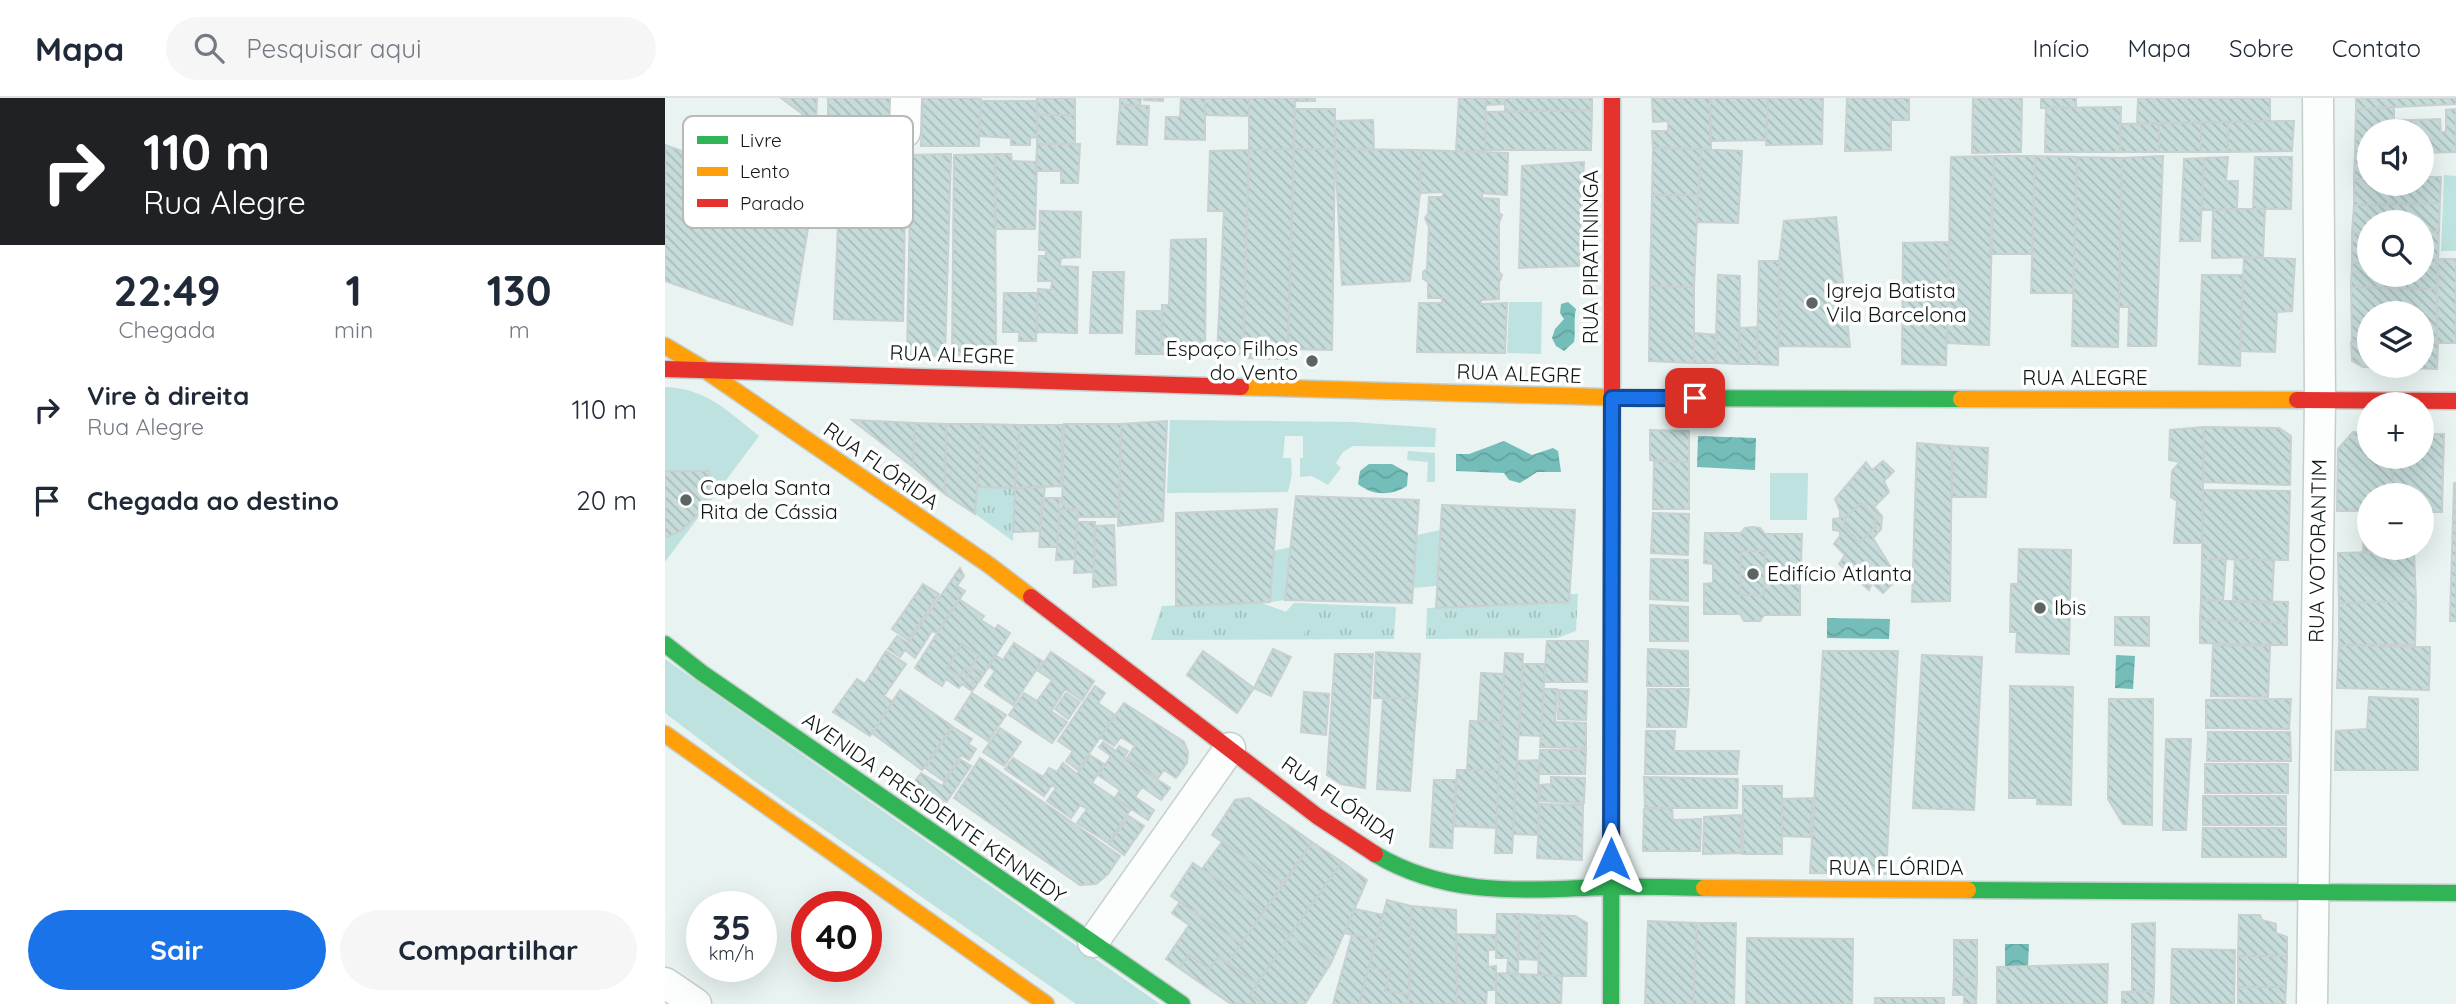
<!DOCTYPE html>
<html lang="pt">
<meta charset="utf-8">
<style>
body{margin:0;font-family:Quicksand,sans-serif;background:#f6f6f7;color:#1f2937;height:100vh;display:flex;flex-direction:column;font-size:26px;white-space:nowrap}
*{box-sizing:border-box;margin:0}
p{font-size:23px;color:#747a83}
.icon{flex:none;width:38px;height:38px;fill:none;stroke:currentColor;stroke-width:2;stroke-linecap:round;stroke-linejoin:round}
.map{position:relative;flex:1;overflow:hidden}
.sheet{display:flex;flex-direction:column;background:#fff;width:665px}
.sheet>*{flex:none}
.guide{background:#202124;color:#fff;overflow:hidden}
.tools{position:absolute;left:1692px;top:21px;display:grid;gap:14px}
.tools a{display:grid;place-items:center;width:77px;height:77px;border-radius:50%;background:#fff;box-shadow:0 7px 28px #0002;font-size:35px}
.speed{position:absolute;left:21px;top:793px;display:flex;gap:14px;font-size:35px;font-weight:700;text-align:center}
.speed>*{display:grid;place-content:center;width:91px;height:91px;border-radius:50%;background:#fff;box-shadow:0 7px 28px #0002;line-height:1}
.speed small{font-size:18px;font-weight:400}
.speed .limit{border:10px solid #d22;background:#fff;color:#111}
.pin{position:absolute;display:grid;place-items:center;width:60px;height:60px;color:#fff;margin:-30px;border-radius:14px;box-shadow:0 4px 10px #0006}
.me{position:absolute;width:77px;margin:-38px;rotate:0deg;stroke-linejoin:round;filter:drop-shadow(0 0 5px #0008)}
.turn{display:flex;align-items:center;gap:24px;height:147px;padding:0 28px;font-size:32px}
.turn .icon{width:91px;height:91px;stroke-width:2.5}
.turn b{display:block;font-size:49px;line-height:60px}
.eta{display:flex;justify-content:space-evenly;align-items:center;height:119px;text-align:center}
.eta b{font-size:42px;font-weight:700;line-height:49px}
.button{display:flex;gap:14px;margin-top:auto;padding:14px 28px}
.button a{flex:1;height:80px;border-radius:42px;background:#1a73e8;color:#fff;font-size:28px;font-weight:700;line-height:80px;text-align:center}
.button a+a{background:#f6f6f7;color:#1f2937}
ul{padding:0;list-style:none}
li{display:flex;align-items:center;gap:21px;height:91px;padding:0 28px}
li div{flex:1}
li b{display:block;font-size:26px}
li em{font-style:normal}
header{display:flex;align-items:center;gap:42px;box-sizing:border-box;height:98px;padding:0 35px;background:#fff;border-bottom:2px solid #e0e1e3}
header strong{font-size:33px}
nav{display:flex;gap:38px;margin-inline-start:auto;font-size:24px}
.search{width:490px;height:63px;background:#f6f6f7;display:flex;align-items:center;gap:18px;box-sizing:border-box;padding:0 24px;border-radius:38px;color:#747a83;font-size:26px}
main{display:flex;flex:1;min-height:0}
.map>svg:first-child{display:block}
.grass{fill:url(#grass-tufts)}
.green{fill:#bee2df}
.water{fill:url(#water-waves)}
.building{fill:url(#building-back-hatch);stroke:#c8d0d0;stroke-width:2}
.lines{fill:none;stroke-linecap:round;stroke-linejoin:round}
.street-casing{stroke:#c5cecd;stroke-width:33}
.fast-casing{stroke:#c5cecd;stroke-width:19}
.slow-casing{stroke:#c5cecd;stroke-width:19}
.jam-casing{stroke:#c5cecd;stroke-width:19}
.street{stroke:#fcfdfd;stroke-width:30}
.fast{stroke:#30b455;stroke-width:16}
.slow{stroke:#ff9f0a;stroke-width:16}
.jam{stroke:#e5322d;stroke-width:16}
.route-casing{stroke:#114b97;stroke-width:18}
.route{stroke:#1a73e8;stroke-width:12}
.poi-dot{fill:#5c6564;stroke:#fff;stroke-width:2.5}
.labels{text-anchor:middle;stroke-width:7;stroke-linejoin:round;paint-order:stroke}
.street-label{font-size:21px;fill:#111817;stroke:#fff}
.poi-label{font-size:21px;fill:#111817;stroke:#fff;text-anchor:start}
.key{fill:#fff;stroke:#b8bab9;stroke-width:2}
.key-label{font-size:19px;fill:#111817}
</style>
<header>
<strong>Mapa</strong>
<div class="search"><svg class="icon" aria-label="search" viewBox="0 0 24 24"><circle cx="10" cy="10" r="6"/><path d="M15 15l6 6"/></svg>Pesquisar aqui</div>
<nav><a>Início</a><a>Mapa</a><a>Sobre</a><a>Contato</a></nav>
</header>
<main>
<section class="sheet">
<div class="guide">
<div class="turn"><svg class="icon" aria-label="right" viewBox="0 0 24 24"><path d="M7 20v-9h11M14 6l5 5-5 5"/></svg><div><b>110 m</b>Rua Alegre</div></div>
</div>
<div class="eta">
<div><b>22:49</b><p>Chegada</p></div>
<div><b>1</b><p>min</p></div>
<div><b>130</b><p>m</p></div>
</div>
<ul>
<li><svg class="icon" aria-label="right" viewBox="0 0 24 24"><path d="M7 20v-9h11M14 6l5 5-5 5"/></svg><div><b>Vire à direita</b><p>Rua Alegre</p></div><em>110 m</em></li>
<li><svg class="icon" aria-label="arrive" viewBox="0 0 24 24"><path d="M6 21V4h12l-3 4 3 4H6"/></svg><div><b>Chegada ao destino</b></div><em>20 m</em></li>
</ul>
<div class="button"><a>Sair</a><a>Compartilhar</a></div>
</section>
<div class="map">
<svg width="1791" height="906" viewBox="0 0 1791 906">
<defs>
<pattern id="grass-tufts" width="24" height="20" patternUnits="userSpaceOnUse" patternTransform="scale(1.75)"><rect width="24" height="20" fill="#bee2df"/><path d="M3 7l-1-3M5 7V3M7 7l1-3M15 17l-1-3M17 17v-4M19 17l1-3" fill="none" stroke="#a2c1bf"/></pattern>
<pattern id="water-waves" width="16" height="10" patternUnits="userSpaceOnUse" patternTransform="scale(1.75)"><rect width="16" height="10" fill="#74bdb8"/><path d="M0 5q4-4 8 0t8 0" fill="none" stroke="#63a29d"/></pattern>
<pattern id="building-back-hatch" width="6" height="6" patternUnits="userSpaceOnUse" patternTransform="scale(1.75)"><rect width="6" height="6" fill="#c5dcdb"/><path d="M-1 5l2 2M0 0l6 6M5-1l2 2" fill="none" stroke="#a8bcbb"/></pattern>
</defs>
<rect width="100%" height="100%" fill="#e8f3f2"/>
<!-- grass -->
<path class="grass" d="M312,389L350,390L348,443L310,416Z
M905,496H913L911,533L892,540L761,541L762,510L904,504Z
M596,505L621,514L629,505L731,509L729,541L486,542L497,508Z"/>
<!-- green -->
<path class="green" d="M1779,77L1791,78V153H1776Z
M844,204H877L876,256L842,255Z
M0,289C43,291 62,313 94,338L0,464Z
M505,322L688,324L771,330L770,349L688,348L678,354L671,365L676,370L663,387L647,378L635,379V360H638V338H620L618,360H626L627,376L623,394L502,395Z
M743,353L770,355V384H762L763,364L742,362Z
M1105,375H1143L1142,422H1105Z
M775,432L772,488L748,490L752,437Z
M626,449L620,502L605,504L608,453Z
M596,505L621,514L629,505L646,506L638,541H584Z
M0,561L495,906H411L88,682L0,615Z"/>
<!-- water -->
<path class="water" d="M903,204L911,211C908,223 911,232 909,244L899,253L891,248L887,240L890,231L899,221L895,215L896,206Z
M1033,338L1091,340L1090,372L1032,369Z
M839,343L867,357L888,350L893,353L896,374H872L855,385L844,382L839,375L791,373V356H804Z
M704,366H727L743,375L742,388C726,398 708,398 693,386L695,373Z
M1162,520L1225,521L1224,541L1162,540Z
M1451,557L1470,558L1468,591L1450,590Z
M1340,846H1364L1363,868L1340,869Z"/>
<!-- building -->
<path class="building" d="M116,0H152L151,26Z
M163,0H232L230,47L163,43Z
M258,0H316L314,48H256Z
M372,0H410V17H372Z
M455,0H476L475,8L455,7Z
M479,0H498V3L479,2Z
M516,0H540V42L500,41L501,19H515Z
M540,0H584V18L540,17Z
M584,0H630L629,51L584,52Z
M630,0H650V3H630Z
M794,0H821L820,54L791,53Z
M821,0H840V6L821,7Z
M840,0H927V12L840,14Z
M987,0H1045L1046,51L988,50L987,33H1003V23L988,24Z
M1045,0H1103L1101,42L1045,43Z
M1103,0H1158L1157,46L1101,47Z
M1182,0H1244V22H1226V52L1180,53Z
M1308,0H1357L1356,54L1307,55Z
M1376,0H1411V10H1376Z
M1473,0H1605V23L1472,26Z
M1691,0H1791V6L1691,11Z
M316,3H372V39L365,40V47H346V40L314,38Z
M455,7L484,8L482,47L452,46Z
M1456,9L1455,54H1380L1381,10Z
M1729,9V22H1751L1750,33H1704V55H1690L1691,11Z
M630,11H670V51H629Z
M1791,11V54L1757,55V33H1750L1751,22L1775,21L1776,34H1781V12Z
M927,12L926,52H820L821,14Z
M372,17H410V46H372Z
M708,22L709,52L670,51V23Z
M1629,23L1627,53L1563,54V24Z
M1536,24H1563V54H1536Z
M1536,24V54H1494V25Z
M1494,25V54H1455V26Z
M372,46H415L413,85H396V73H371Z
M0,47L148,100L127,227L0,183Z
M988,50L1036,51L1033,97H987Z
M629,51H670L667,252L623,251Z
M629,51L622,261L578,260L584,52Z
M670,51L756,52L755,95L745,183L677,187Z
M1036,51L1077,53L1073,125L1032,124Z
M584,52L578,256L552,257L559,113H543L545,53Z
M756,52L843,55L842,97L817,95V100L834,101V115L837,117L834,125V174L837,177L834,185V201L816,202V206L842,205L840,255L752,254L754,205H777V200H763V184L758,181V174L762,171L764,129L760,120L763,116L764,99H778V94L755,95Z
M1690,55H1704V81H1689Z
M1757,55H1759V79H1757Z
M286,56L280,258L242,257L246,57Z
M330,56L331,257H287L289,57Z
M330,56H346L347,63L372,64L370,131H331Z
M176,57H241L238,223L169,221Z
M1329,58L1324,247L1282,245L1286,59Z
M1329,58H1370L1367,156H1325Z
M1370,58L1412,59L1408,195H1366Z
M1498,58L1491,248H1463L1464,209H1454L1457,60Z
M1412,59L1457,60L1453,249L1407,248Z
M1563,59L1561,83H1573L1572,111L1537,112L1539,60Z
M1590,59H1627L1626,111H1588Z
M1539,60L1535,143H1515L1519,61Z
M919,64L914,168L854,170L857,68Z
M1757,79H1776L1775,105L1689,107V81H1704V86H1757Z
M987,97H1033L1029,189L985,188Z
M1775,105L1774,133L1757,134V124H1704V135H1687L1689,107Z
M1572,111H1600L1598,159L1547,160L1548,112Z
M375,113L416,114L415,159L396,160L395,168L413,169L412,235L372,234L373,191L386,192L387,183H373L374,158H381V152H374Z
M1171,119L1185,249L1114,248V163L1119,123Z
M1774,133L1773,164H1757V134Z
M1687,135H1704V165H1687Z
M541,141L540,257L496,256L497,207H504L506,142Z
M1284,144L1281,267L1237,266L1238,145Z
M1579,159L1630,161L1627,213L1612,214L1610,254L1575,253Z
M1773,161H1791V245H1772Z
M1094,163H1114L1113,267L1092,266Z
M1757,164H1773L1772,191L1686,189L1687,165H1704V177H1757Z
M428,174H459L457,235H425Z
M1053,177L1075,178L1074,266L1050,265Z
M1537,177H1578L1575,268L1534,266Z
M985,188L1029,189V265L984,263Z
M1686,189L1772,191V245L1769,240H1757V215H1704V242L1687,243Z
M339,195H373L371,243H354V234H338Z
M472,213H497L496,256H471Z
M1093,229L1092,266H1074L1075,230Z
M1029,235L1052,237L1050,265H1029Z
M1757,241H1768L1773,246L1772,271L1698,269L1687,263L1686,244L1704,243V268H1757Z
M187,322L250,325L248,369Z
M502,323L498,423L453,428L456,326Z
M250,325L281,326L280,396L248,369Z
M281,326H317L310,416L280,396Z
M317,326L355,327L350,390L312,389Z
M399,326H456L454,419H413V411H397Z
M355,327H397L396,388L350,390Z
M1539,329L1614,330L1626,338L1625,387L1538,384Z
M1539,329L1537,445H1509L1512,403L1506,399L1507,373L1515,364L1504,362L1505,332Z
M985,332L1024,333V364L985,362Z
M1688,334L1704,335V359H1728L1727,397H1704V413H1672L1673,351Z
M1757,336H1779L1777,414H1757V397H1727L1728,359H1757Z
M1252,345L1287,348L1285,503L1247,504Z
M1287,348L1323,350L1321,399H1287Z
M989,363L1024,364V411H988Z
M1218,363L1229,373L1219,383L1224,394L1209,409L1217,418L1216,431L1208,440L1225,468L1221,475L1228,485L1218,495L1207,485L1204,492L1174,466L1180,457L1169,446L1175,438V433L1168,432V421L1175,420V413L1170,401L1201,364L1207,372Z
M0,373H44L45,380L43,398L34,415L16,433L2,439H0Z
M1789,385H1791V523H1785Z
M380,388L375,433L348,434L350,390Z
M1538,392L1625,393L1623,462L1537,461Z
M631,398L754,402L747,505L620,502Z
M377,400H395L392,449H374Z
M1196,405L1212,422L1208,425L1211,429L1194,445L1179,428V421Z
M777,407L910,412L904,504L771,510Z
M395,411L413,412L410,461L391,462Z
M612,411L605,504L511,508V415Z
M1699,413H1704V450H1749V453L1698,455Z
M988,415L1024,416L1023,457L986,455Z
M412,424H430L429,474L409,475Z
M449,427L451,487L428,489L430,428Z
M1088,429L1095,430L1100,436H1137L1136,466H1127V486H1135V517H1099L1095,523H1079L1075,516H1039V486L1048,485V466L1039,465L1040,435H1076L1080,430Z
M1354,451L1406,452L1404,556L1351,554L1352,534H1345L1346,486H1353Z
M1076,453H1100L1099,497H1075Z
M1749,453L1751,503L1674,505L1673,455Z
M986,461L1023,462V503L985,501Z
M1537,461H1561L1558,503L1536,502Z
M1570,461L1609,462L1607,505L1568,504Z
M295,470L299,478L292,488L300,493L272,535L267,533L250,560L240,552L235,559L223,551L232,538L243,545Z
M258,486L274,496L243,542L227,531Z
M294,501L319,518L316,522L330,531L333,527L345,535L319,576L306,569L314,557L297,546L282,570L295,578L301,570L305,573L300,582L306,587L311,580L315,582L307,593L297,586L294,590L281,581L277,588L250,570Z
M1536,502L1623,504L1622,525L1535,522Z
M1751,503L1750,547H1674V505Z
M985,507L1023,509V543H985Z
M1450,519H1484V548L1450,547Z
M1535,522L1622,525V547L1535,545Z
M882,543H923L922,584H879Z
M349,545L377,563L348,607L320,588L330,573L323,568L330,557L338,562Z
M297,546L314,557L306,569L319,576L315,582L311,580L306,587L300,582L305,573L301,570L295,578L282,570Z
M1548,547L1605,548L1603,599L1546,598Z
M1674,547L1765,549L1764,592L1672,590Z
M608,551L626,559L606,598L589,590Z
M983,551L1023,553V588H982Z
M221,553L241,566L219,598L228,604L205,638L168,614L192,581L200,586Z
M538,553L589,590L572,615L522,577Z
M1158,553H1233L1221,776L1145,775Z
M386,554L429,583L417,602L400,591L386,613L402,624L387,645L344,617L359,595L372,603L387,582L373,573Z
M711,554L755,556L752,600H709Z
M840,555L858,556L847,755H830Z
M670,556H708L700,690L676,686L662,677Z
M1257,557L1317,559L1309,712L1248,710Z
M858,566H880L876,638L854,637Z
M816,575L839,576L836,624L813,623Z
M430,588L440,595L433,605L450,617L413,672L401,663L408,653L393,643Z
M1345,588L1408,589L1406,707L1372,706V700H1344Z
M879,591H892L890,624L921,625V650L875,649Z
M983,591H1024L1021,629H982Z
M235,592L287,628L257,672L207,635Z
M894,592L922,593L921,622L893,621Z
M639,594L664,596L661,637L636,634Z
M307,595L341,617L323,643L290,621Z
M401,595L415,604L403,621L390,611Z
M1704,599L1753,601V672H1670L1671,633L1702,631Z
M718,600H752L745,693L712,691Z
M1444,601H1488L1487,727L1458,726L1443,701Z
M1626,601L1624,631L1541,630V602Z
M459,605L519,644L523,654L522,665L511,680L499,672L493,680L462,660L470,648L456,639L449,648L435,639Z
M805,623L836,624L834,672H802Z
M288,629L307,641L303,646L311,651L304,662L296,657L279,683L260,670Z
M335,630L356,644L339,668L318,654Z
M981,633H1010L1009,653H1074L1072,676H980Z
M1543,634H1625L1626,663H1542Z
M1501,641H1526L1521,732H1498Z
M438,644L451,653L454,648L463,653L459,659L505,690L496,702L477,689L470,699L489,712L483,722L450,700L455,692L433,677L446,658L434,649Z
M875,652H921L920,676H874Z
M425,657L439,666L427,685L466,711L443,745L412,725L422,711L415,707L406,720L382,703L391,690L387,687L379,698L340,671L348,660L378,679L384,670L392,674L398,665L412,676Z
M315,660L455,758L443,776L431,786L415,787L289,700Z
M295,661L306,668L278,709L247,687L256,675L277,688Z
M874,662L873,737L848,736L852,663Z
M1540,666H1623V695H1540Z
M792,672H834L831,730L789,728Z
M886,679L920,680L919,705L875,703V687L886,686Z
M979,679L1073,681L1072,710H980Z
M769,682H791L787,750L765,749Z
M1078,688H1117V756H1078Z
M1538,698H1621V727H1538Z
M584,700L647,744L619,786L547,737L570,702Z
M1148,700L1145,739L1117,738V701Z
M875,706L918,707L917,762L872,760Z
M1007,710L1008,722L1036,721L1035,753H978L979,711Z
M1076,717V755L1038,756L1039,719Z
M464,718L479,728L459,757L444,746Z
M1538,730H1621V759H1537Z
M557,744L619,786L599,813L537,771Z
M647,744L677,764L625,837L596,817Z
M677,764L702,782L666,865L625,837Z
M528,765L599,813L576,846L506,798Z
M722,802L746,808L744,896L720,893L725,873L704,869Z
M515,804L576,846L563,865L553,859L544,871L524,857L514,870L501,861L524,827L507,815Z
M746,808L791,812L792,906H744Z
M690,811L718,817L711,842L679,835Z
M832,816H854L853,876H842L843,860H831Z
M854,816L875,817L874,862L853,861Z
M596,817L625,837L592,886L563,865Z
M875,817L910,818L922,825L921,878L873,877Z
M1574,817H1595L1597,822L1611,826V835L1622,839V858H1573Z
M983,823L1032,825L1028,906H980Z
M1032,825H1071L1069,906H1028Z
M1490,825L1489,893L1467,894V826Z
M791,836L831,837V852H823V869L831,868V892H822L821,906H792Z
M625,837L666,865L640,906H598L585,897Z
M687,837L711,842L694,906H668Z
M1082,840L1188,841L1187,906H1081Z
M1289,842H1312V880L1289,879Z
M1507,851L1570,852L1569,906H1506Z
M524,857L544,871L553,859L592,886L585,897L598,906H566L514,870Z
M1573,858H1622L1621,889H1573Z
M1443,866L1442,906H1332V869Z
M704,869L725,873L720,893L744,896V906H694Z
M831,875L897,878L896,906H831Z
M1289,879L1312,880L1311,906H1299V897H1288Z
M1573,889H1621L1620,906H1573Z
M1489,893L1488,906H1457V894Z
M1210,900H1279V906H1210Z"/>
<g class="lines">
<!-- street casing -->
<g class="street-casing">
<path id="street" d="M240,34L241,0
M428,844L565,650
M0,885L31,906
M1647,906L1655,302L1653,0"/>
</g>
<!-- fast casing -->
<g class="fast-casing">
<path id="fast" d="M972,300L1296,301
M0,546L37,575L517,906
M710,756C784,800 859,792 942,789C974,788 1007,789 1039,790
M1303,792L1791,795
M946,906L947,398"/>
</g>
<!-- slow casing -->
<g class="slow-casing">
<path id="slow" d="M0,248L37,270L324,467L366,499
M576,289L972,300
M1296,301L1632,302
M0,636L381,906
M1039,790L1303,792"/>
</g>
<!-- jam casing -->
<g class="jam-casing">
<path id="jam" d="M0,271L576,289
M1632,302L1791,303
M947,398V0
M366,499L652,718L710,756"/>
</g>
<!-- street -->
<use href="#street" class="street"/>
<!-- fast -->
<use href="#fast" class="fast"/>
<!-- slow -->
<use href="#slow" class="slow"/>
<!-- jam -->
<use href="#jam" class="jam"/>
</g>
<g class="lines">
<!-- route casing -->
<g class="route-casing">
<path id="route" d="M946,761L947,300H1030"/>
</g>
<!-- route -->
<use href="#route" class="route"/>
</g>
<!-- markers -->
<g class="poi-dot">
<circle cx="1147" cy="205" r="7"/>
<circle cx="647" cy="263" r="7"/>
<circle cx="21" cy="402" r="7"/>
<circle cx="1088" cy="476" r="7"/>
<circle cx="1375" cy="510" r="7"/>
</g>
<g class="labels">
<!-- street labels -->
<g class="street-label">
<text transform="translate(926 159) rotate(-90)" y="7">RUA PIRATININGA</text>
<text transform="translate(287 257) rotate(2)" y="7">RUA ALEGRE</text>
<text transform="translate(854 276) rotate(2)" y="7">RUA ALEGRE</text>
<text x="1420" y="287">RUA ALEGRE</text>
<text transform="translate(216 368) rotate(35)" y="7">RUA FLÓRIDA</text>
<text transform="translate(1653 453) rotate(-89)" y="7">RUA VOTORANTIM</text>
<text transform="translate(674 702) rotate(35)" y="7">RUA FLÓRIDA</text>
<text transform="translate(269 710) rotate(35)" y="7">AVENIDA PRESIDENTE KENNEDY</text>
<text x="1231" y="777">RUA FLÓRIDA</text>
</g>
<!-- poi labels -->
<g class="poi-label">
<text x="1161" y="200">Igreja Batista<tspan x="1161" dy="24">Vila Barcelona</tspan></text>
<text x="633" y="258" text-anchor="end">Espaço Filhos<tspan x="633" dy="24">do Vento</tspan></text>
<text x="35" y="397">Capela Santa<tspan x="35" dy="24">Rita de Cássia</tspan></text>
<text x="1102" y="483">Edifício Atlanta</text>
<text x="1389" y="517">Ibis</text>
</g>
</g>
<!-- legend -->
<rect x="18" y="18" width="230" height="112" rx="10" class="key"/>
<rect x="32" y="38" width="31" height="8" fill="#30b455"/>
<rect x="32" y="69" width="31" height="9" fill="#ff9f0a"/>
<rect x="32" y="101" width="31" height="8" fill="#e5322d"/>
<g class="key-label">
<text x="75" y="49">Livre</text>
<text x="75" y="80">Lento</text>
<text x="75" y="112">Parado</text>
</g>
</svg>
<div class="tools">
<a><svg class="icon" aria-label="sound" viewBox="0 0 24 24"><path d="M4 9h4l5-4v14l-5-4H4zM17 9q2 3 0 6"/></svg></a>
<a><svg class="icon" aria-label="search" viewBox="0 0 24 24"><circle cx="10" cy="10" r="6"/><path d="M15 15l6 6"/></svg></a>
<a><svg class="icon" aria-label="layers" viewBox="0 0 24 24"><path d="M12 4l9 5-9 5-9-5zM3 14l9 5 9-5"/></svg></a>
<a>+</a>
<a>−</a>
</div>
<div class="speed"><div>35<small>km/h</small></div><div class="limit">40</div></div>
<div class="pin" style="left:1030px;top:300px;background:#d93025"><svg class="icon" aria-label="arrive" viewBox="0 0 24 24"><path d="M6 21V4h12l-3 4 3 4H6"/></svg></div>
<svg class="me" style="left:946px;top:761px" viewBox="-20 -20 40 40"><path d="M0-17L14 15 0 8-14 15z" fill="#1a73e8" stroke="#fff" stroke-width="4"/></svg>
</div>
</main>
